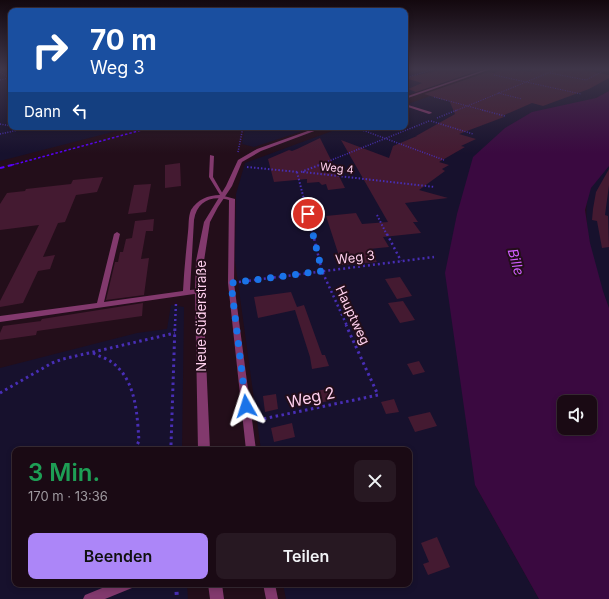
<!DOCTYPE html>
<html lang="de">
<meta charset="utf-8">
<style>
body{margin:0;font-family:Inter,sans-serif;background:#271822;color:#f1f3f6;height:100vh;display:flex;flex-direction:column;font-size:15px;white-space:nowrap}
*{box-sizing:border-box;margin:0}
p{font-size:13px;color:#9f9aa0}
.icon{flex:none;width:22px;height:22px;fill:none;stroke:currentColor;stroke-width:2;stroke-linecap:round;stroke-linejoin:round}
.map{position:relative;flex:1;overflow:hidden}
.sheet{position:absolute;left:12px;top:447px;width:400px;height:140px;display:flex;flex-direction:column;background:#1a0a14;border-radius:8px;box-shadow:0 2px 6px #0003,0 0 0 1px #382b34}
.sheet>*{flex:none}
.guide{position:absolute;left:8px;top:8px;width:400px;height:122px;border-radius:8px;box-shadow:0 2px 6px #0003,0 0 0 1px #382b34;background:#1a4fa0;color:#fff;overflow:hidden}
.tools{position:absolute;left:557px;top:395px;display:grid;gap:8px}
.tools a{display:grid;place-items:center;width:40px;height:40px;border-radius:8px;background:#1a0a14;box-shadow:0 2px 6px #0003,0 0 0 1px #382b34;font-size:20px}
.pin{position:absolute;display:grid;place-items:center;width:34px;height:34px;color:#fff;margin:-17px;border:2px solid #fff;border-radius:50%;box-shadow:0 1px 4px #0007}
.me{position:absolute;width:44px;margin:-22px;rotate:354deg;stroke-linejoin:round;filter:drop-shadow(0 0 3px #0008)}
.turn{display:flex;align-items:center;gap:14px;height:84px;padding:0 16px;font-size:18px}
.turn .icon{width:52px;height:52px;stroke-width:2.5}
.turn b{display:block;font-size:28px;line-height:34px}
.then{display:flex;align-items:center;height:38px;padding:0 16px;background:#0003;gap:8px;font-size:15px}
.round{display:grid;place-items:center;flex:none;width:42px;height:42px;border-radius:8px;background:#271822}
.summary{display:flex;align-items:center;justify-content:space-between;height:68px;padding:0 16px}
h1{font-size:24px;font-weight:600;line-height:30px;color:#1e9e55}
.cta{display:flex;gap:8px;margin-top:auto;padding:8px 16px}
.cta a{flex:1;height:46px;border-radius:8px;background:#ac86f8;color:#111;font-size:16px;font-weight:600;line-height:46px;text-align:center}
.cta a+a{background:#271822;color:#f1f3f6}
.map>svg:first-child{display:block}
.green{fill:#17112d}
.water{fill:#3a0940;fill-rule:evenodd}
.building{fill:#441a31}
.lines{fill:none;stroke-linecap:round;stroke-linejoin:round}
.path-far5{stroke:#482eb5;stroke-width:1;stroke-dasharray:1 1.5;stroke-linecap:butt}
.path-far4{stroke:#482eb5;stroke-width:1.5;stroke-dasharray:1 1.5;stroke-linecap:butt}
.path-far3{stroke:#482eb5;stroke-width:2;stroke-dasharray:1.5 2;stroke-linecap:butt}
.path-far2{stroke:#482eb5;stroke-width:2.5;stroke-dasharray:2 3;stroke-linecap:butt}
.path-far1{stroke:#482eb5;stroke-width:3;stroke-dasharray:2.5 3.5;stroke-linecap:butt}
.path{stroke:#482eb5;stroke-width:4;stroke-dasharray:3 5;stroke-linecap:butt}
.service{fill:#82396d;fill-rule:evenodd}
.minor{fill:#82396d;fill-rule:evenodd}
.rail-far1{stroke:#5800fb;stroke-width:1.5;stroke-dasharray:2.5 2;stroke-linecap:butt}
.rail{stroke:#5800fb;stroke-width:2;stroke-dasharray:4.5 3.5;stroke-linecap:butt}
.route{stroke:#1a73e8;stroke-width:7;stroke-dasharray:0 12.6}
.labels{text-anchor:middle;stroke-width:4;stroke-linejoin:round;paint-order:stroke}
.far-street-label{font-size:11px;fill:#ffd0ee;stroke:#230e1a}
.street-label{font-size:13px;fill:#ffd0ee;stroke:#230e1a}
.water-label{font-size:14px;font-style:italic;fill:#d15eff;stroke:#230e1a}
.near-street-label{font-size:16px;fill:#ffd0ee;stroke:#230e1a}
</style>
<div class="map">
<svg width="609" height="599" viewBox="0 0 609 599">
<rect width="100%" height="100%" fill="#230e1a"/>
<!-- green -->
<path class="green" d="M0,69H11V127H132L0,161Z
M405,69H485L405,96Z
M505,69H609V91L596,98L475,485L539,599H286L283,584H409V450H261L235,261L236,194L245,163L343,127H405V105Z
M245,127H315L254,147L242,144Z
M609,166V308C598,280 577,216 591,188C595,180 603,172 609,166Z
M171,305L184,307L182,450H15V584H187L188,599H0V368L137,333L167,329Z"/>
<!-- water -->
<path class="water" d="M609,91V166L591,188L585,210L590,243L603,291L609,308V599H539L475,485L445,273L457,214L473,157L505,128L532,112L596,98ZM564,402H590V428H564Z"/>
<!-- building -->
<path class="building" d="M444,69L480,70L416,92L408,89L422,83L405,78Z
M506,69L531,72L532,69H579L609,75V78L589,89L543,106L532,103L502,116L504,117L459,134L476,139L461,146L465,147L439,162L449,165L442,169L445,171L419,190L448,198L405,203L418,222H413L421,233L383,237L389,247L369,249L377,262L342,265L326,216L356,213L362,224L388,222L341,140L389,158L393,146L417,136H416L455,114L449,100L447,101L424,94L488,72L494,73Z
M320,138L345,188L328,190L326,184L322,185L319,182L307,183V179L274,182L268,159L289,150L292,151L297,149Z
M180,163L181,186L165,188V165Z
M609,169V185L605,215L608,216L609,247L602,248L597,221L592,220L593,209L596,192Z
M103,177L97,192L76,195L65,222L58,223L43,257L55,255L50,269L38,271L23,303L0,307V301L39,225L0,230V204L7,193L25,191L26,189L71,184L73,180Z
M151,184L146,212L128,214L134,185Z
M154,219L153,231H146L141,259L149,258L144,295L106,300L115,262H118L120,252H123L126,239L132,238L135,221Z
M400,277L412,296L397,299L385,279Z
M291,292L297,307L304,305L322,355H325L329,366L312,369L310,357L295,310L258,318L254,297Z
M403,301L415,320L400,323L388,303Z
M143,303L142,316L37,331L36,335L0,340V333L3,326L41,321L40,322L42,319Z
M419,361L425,372L413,375L407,364Z
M332,388L336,399L320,403L316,391Z
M276,394L278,409L265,412L263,396Z
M394,399L399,412L386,414L381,402Z
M430,412L437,426L415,432L408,417Z
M292,423L295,437L274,442L271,428Z
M437,537L450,567L428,575L423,564L429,562L421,543Z"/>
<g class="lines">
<!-- path-far5 -->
<path class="path-far5" d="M597,69L609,71
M0,72L11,79
M550,73L586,80L605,70
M494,75L581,94
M405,78L435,69
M0,80L9,78
M498,93L522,99
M434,97L486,111
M455,111L558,69"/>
<!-- path-far4 -->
<path class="path-far4" d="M482,110L505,116
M437,118L457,110
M431,121L473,134
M0,124L11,126
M14,127L21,128
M354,127L444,160
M0,134L32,127
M238,152L243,127
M319,165L429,121"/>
<!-- path-far3 -->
<path class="path-far3" d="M247,167L298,172
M297,172L313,235
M301,172L322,164
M303,172L435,187
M377,215L387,235"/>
<!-- path-far2 -->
<path class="path-far2" d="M313,234L322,271L347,326
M387,234L401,261
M239,282L434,257
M175,326L176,303"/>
<!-- path-far1 -->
<path class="path-far1" d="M93,353C99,356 105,358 110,361C136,378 137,413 139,441L137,445
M0,393L52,363L63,359L175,333
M258,420L378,395L346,325
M171,445L175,325"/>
<!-- path -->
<path class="path" d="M135,450L138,444
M171,450V444
M176,584L177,599"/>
<!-- service -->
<path class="service" d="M405,104L431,112L432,113L429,114L405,106Z
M210,155L214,156L213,177L224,196L235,199L234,283L256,450H246L228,283L229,200C212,195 197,201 194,220L190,290L201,289L202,291L201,293L0,322V316L97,303L114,234L117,232L120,234L104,302L183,291C184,271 186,252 188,232C189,225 188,217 191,210C197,200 208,195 220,195L209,177Z
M112,584H134L132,588L105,599H83L85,595Z
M263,584H275L278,599H266Z"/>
<!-- minor -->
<path class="minor" d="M487,69H491L405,99V97Z
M319,127H325L261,151L242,162L232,186L218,207L210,222L204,261L203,291L210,450H198L195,291L196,261L204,222L226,186L238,160L257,149Z
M208,584H222L224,599H210Z"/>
<!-- rail-far1 -->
<path class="rail-far1" d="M12,165L153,127"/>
<!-- rail -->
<path class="rail" d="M0,168L16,164"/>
</g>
<!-- sky -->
<linearGradient id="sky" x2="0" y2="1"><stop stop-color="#13080e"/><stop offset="0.45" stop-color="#3f3649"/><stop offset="1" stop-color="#3f3649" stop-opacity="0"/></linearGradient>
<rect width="609" height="153" fill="url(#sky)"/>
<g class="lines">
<!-- route -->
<path class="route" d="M246,406L231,283L322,271L308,214"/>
</g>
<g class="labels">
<!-- far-street labels -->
<g class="far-street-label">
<text transform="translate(337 168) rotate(6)" y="4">Weg 4</text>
</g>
<!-- street labels -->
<g class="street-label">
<text transform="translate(355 257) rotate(-7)" y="5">Weg 3</text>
<text transform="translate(353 315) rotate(65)" y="5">Hauptweg</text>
<text transform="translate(201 316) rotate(-90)" y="5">Neue Süderstraße</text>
</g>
<!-- water labels -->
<g class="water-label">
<text transform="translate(516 262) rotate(74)" y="5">Bille</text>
</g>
<!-- near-street labels -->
<g class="near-street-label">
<text transform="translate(311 397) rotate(-12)" y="6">Weg 2</text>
</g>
</g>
</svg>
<div class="tools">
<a><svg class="icon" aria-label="sound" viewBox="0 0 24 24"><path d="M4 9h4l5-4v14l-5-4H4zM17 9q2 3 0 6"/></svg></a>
</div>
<div class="pin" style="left:308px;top:214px;background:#d93025"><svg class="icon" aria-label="arrive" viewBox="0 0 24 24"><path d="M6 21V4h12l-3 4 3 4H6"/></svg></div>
<svg class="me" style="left:246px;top:406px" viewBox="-20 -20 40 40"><path d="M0-17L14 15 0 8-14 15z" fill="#1a73e8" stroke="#fff" stroke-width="4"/></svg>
<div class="guide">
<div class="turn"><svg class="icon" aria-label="right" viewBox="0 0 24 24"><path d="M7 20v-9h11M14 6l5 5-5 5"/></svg><div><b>70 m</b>Weg 3</div></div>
<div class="then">Dann<svg class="icon" aria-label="left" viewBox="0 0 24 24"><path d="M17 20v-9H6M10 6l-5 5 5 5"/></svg></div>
</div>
<section class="sheet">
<div class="summary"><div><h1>3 Min.</h1><p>170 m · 13:36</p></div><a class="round"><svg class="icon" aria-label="close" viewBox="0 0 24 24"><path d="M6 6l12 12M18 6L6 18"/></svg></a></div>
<div class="cta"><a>Beenden</a><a>Teilen</a></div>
</section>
</div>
